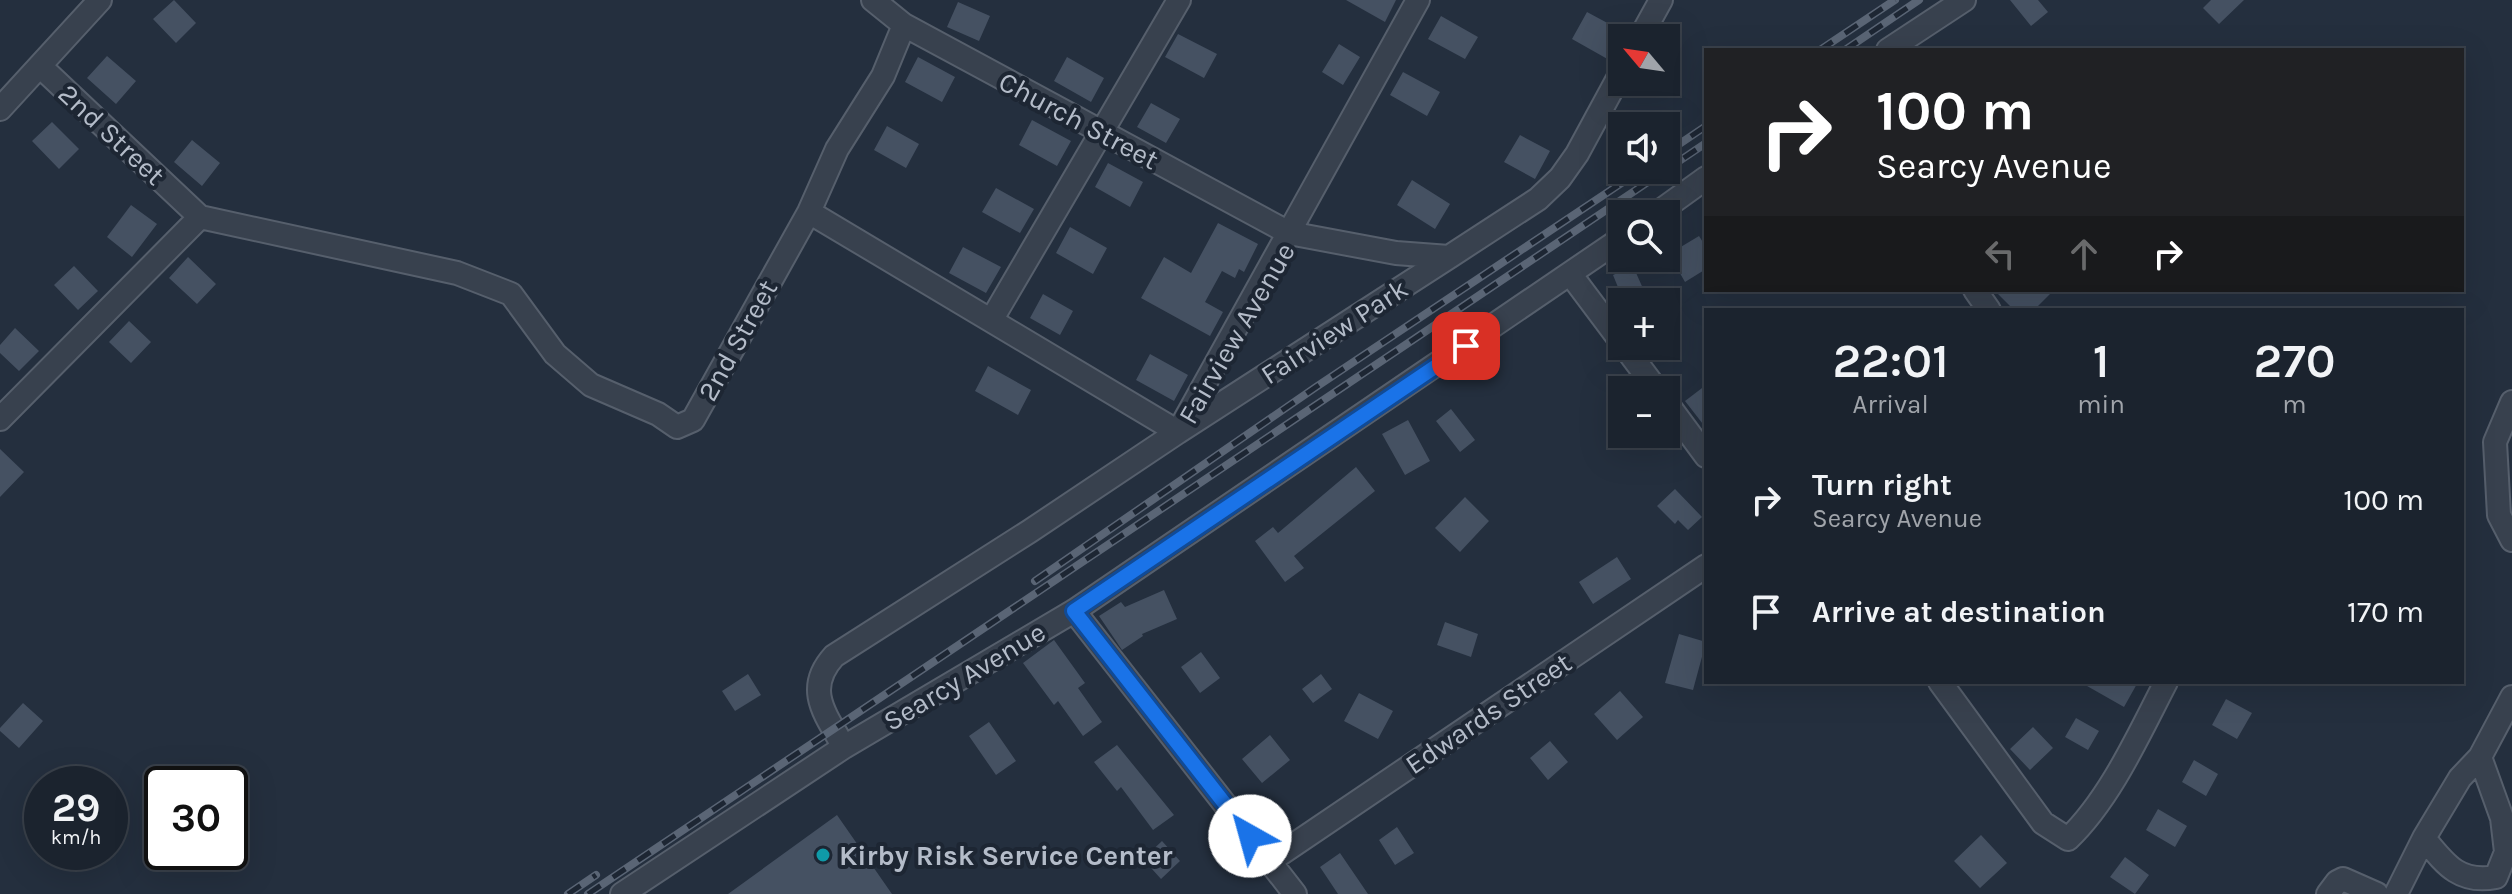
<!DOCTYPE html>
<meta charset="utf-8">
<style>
body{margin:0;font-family:Karla,sans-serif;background:#242b36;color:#f1f3f6;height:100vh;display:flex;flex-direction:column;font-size:30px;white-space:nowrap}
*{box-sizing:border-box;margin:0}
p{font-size:26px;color:#a0a4aa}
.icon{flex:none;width:44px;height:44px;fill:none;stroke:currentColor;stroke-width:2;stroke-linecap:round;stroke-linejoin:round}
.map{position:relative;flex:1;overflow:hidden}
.sheet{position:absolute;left:1704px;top:308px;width:760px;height:376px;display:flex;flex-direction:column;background:#1b232e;border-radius:0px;box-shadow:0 8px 32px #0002,0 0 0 2px #39404a}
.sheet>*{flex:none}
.hud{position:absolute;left:1704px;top:48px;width:760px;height:244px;border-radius:0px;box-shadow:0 8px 32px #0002,0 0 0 2px #39404a;background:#202124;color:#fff;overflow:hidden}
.needle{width:52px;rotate:299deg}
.tools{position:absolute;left:1608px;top:24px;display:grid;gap:16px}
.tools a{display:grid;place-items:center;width:72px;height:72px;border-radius:0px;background:#1b232e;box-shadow:0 8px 32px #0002,0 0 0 2px #39404a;font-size:40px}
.speed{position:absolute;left:24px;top:766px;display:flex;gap:16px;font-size:40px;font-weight:700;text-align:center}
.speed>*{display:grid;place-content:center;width:104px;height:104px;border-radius:50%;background:#1b232e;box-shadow:0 8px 32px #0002,0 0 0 2px #39404a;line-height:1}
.speed small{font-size:20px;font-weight:400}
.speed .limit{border:4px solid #111;border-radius:12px;background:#fff;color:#111}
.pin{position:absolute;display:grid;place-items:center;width:68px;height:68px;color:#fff;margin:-34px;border-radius:16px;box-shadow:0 4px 12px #0006}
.me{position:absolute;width:88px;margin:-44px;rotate:322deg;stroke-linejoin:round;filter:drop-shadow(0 0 6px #0008)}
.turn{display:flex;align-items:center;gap:28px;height:168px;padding:0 40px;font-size:36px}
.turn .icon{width:104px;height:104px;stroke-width:2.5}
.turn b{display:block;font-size:56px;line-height:68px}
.lanes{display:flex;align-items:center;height:76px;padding:0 40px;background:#0003;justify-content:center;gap:40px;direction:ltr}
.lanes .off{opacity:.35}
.eta{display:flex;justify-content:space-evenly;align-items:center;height:136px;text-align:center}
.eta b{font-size:48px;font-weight:600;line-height:56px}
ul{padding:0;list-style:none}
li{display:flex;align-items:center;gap:24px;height:112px;padding:0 40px}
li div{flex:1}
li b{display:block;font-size:30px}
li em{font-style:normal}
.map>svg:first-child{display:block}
.building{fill:#455162}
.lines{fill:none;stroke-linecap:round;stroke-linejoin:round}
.minor-casing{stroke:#565f6c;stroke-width:26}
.minor{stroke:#38414e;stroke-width:22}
.rail-casing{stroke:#5a6575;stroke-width:8}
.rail{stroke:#1d2633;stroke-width:5;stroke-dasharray:15;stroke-linecap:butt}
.route-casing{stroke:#114b97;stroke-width:20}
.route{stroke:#1a73e8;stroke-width:14}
.culture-dot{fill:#0f9aa8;stroke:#1d2633;stroke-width:3}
.labels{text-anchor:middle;stroke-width:8;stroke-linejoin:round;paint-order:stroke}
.street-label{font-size:28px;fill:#b4bcc9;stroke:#1d2633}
.poi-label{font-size:28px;font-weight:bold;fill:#b4bcc9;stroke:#1d2633;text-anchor:start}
</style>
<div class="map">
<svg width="2512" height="894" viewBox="0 0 2512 894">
<rect width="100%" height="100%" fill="#242f3e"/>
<!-- building -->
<path class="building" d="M174,0L196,23L176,43L153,19Z
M1346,0H1396L1385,22Z
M2010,0H2038L2048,12L2031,26Z
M2211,0H2244L2219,24L2203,8Z
M958,2L990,16L979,41L947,27Z
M1587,12L1626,33L1611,61L1572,39Z
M1441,16L1478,37L1465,59L1428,39Z
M1178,34L1217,54L1204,78L1165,57Z
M1339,44L1360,57L1343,85L1322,72Z
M107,56L136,81L116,104L87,78Z
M918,57L955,77L942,102L905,82Z
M1067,57L1104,78L1091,102L1054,81Z
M1403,72L1440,92L1427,116L1390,95Z
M1151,103L1180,119L1166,143L1137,127Z
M1032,120L1071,141L1057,166L1019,145Z
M52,122L79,149L59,169L32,141Z
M887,126L919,144L906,168L874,150Z
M1520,135L1550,151L1535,179L1504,162Z
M192,140L220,163L202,186L174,162Z
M1108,163L1143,182L1130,207L1095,187Z
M1412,180L1450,204L1435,229L1397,205Z
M996,188L1034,209L1020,233L982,212Z
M131,205L157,224L132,257L107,237Z
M1218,223L1258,244L1244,272L1239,269L1235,278L1222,271L1205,302L1223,312L1210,336L1141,298L1164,257L1191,273Z
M1070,227L1107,248L1093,274L1056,253Z
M1699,236L1706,247V269L1685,282L1669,254Z
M963,247L1001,267L986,293L949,273Z
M188,257L216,284L197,304L169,278Z
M74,266L98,291L78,310L54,285Z
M1633,266L1649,302H1624L1613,275Z
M1994,290H2054L2034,310H2014Z
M1043,294L1073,311L1060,335L1030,318Z
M129,321L151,342L131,363L109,342Z
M15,328L39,351L19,371L0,353V345Z
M1150,354L1188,375L1174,401L1136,380Z
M988,366L1031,390L1018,415L975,391Z
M1706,385V428L1685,401Z
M1451,409L1475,440L1460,452L1436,421Z
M1408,420L1430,461L1405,475L1382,434Z
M0,449L24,472L0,497Z
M1356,467L1375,491L1294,556L1304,568L1285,582L1255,541L1273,527L1278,533Z
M1675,489L1702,517L1688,530L1678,520L1675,524L1657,506Z
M1465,497L1489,521L1460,552L1435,528Z
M1617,557L1631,579L1593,604L1579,582Z
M1164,590L1177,619L1142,634L1143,636L1122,650L1099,616L1121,602L1125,607Z
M1445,622L1478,634L1471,657L1437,645Z
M1679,634L1706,642L1693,690L1665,683Z
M1054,640L1085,683L1078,688L1102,722L1083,736L1058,701L1054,705L1023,663Z
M1201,652L1220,678L1200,693L1181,667Z
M748,674L761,695L735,711L722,691Z
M1321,674L1332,689L1313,703L1302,689Z
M2080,682H2138L2124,707Z
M1620,691L1643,717L1617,740L1594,714Z
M1359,693L1393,711L1378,739L1344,721Z
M2226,699L2252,713L2237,739L2212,725Z
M23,703L43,721L19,748L0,731V728Z
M2076,718L2099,731L2088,750L2065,737Z
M989,722L1016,761L996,775L969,736Z
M2033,727L2053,748L2030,770L2010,749Z
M1270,735L1290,760L1262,783L1242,759Z
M1550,741L1568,762L1548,780L1530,758Z
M1117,745L1174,815L1153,830L1121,787L1117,791L1094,762Z
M2194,760L2218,774L2206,796L2182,782Z
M2158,809L2187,826L2175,847L2146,830Z
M837,815L892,894H728Z
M1397,827L1414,853L1395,865L1379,840Z
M1981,835L2007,863L1980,888L1954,861Z
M1162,841L1180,861L1161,879L1143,859Z
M1340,853L1368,894H1338L1320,867Z
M2125,857L2149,875L2135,894L2110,877Z"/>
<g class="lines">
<!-- minor casing -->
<g class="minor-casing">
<path id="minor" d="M873,0L904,25L1289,233L1396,253L1449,257L1538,199L1560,178L1577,154L1622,71
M1640,38L1661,0
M1888,50L1964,0
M41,67L200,217L457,273L511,294L555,354L591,385L658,414L677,427L693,420L809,212L837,149L883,76L904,25
M0,109L100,0
M809,212L1178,432L1449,257
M1656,214L1706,178
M1571,275L1622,343
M1975,290L1989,310
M992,319L1179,0
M1624,346L1657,390
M1666,402L1706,456
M2512,402L2495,442L2499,515L2512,540
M0,419L200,217
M1074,611L1295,894
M1940,682L2043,823L2068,839C2110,799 2139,734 2166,682
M844,747C825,714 804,689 834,656L1030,531L1178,432L1418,0
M2424,838C2445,864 2459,884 2496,877L2506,852L2502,818L2480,757
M1270,861L1706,566
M622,894L844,747L1074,611L1622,238
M2328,894L2337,882L2343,879L2377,894
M2396,894L2424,838L2460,778L2480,757L2512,697"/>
</g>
<!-- minor -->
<use href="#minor" class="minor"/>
<!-- rail casing -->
<g class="rail-casing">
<path id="rail" d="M1820,50L1895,0
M1845,50L1919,0
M1666,153L1706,126
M1035,581L1316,387L1641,170
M568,894L596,875
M588,894L1706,143"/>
</g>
<!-- rail -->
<use href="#rail" class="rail"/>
</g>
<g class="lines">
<!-- route casing -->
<g class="route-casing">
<path id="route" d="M1250,836L1074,611L1466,346"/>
</g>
<!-- route -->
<use href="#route" class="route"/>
</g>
<!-- markers -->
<circle class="culture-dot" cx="823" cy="855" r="8"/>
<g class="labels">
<!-- street labels -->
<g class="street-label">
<text transform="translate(1079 120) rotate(28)" y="10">Church Street</text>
<text transform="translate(112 134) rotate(43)" y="10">2nd Street</text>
<text transform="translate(1334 331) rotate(-33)" y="10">Fairview Park</text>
<text transform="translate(1236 333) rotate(-60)" y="10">Fairview Avenue</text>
<text transform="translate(737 340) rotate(-61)" y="10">2nd Street</text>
<text transform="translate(964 676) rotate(-31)" y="10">Searcy Avenue</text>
<text transform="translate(1488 713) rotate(-34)" y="10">Edwards Street</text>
</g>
<!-- poi labels -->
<g class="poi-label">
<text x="839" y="865">Kirby Risk Service Center</text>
</g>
</g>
</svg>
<div class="tools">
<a><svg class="needle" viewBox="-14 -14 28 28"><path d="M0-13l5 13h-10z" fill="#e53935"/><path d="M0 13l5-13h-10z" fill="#a0a4aa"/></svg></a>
<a><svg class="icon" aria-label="sound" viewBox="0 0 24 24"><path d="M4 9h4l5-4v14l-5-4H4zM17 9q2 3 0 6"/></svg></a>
<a><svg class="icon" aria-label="search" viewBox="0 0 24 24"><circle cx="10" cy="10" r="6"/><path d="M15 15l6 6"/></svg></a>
<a>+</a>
<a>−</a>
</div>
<div class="speed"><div>29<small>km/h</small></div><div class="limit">30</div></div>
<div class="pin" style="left:1466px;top:346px;background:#d93025"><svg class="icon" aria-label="arrive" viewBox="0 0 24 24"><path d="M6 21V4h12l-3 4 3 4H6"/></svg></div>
<svg class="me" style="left:1250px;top:836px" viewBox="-20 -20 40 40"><circle r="19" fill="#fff"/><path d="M0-13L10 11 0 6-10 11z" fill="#1a73e8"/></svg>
<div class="hud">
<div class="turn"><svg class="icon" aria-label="right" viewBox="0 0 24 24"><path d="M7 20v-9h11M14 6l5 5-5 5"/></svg><div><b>100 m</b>Searcy Avenue</div></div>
<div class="lanes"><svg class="icon off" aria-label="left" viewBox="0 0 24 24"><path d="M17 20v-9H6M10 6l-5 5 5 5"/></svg><svg class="icon off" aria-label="ahead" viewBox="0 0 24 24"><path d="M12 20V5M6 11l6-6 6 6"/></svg><svg class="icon" aria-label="right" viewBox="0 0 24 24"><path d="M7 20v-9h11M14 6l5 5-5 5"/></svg></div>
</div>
<section class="sheet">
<div class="eta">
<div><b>22:01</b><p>Arrival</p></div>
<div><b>1</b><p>min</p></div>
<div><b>270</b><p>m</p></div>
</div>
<ul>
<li><svg class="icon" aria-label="right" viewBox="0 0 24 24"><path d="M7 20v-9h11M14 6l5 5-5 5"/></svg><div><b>Turn right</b><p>Searcy Avenue</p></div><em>100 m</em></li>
<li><svg class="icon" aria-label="arrive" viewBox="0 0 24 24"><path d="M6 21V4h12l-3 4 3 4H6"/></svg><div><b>Arrive at destination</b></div><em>170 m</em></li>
</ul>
</section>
</div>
